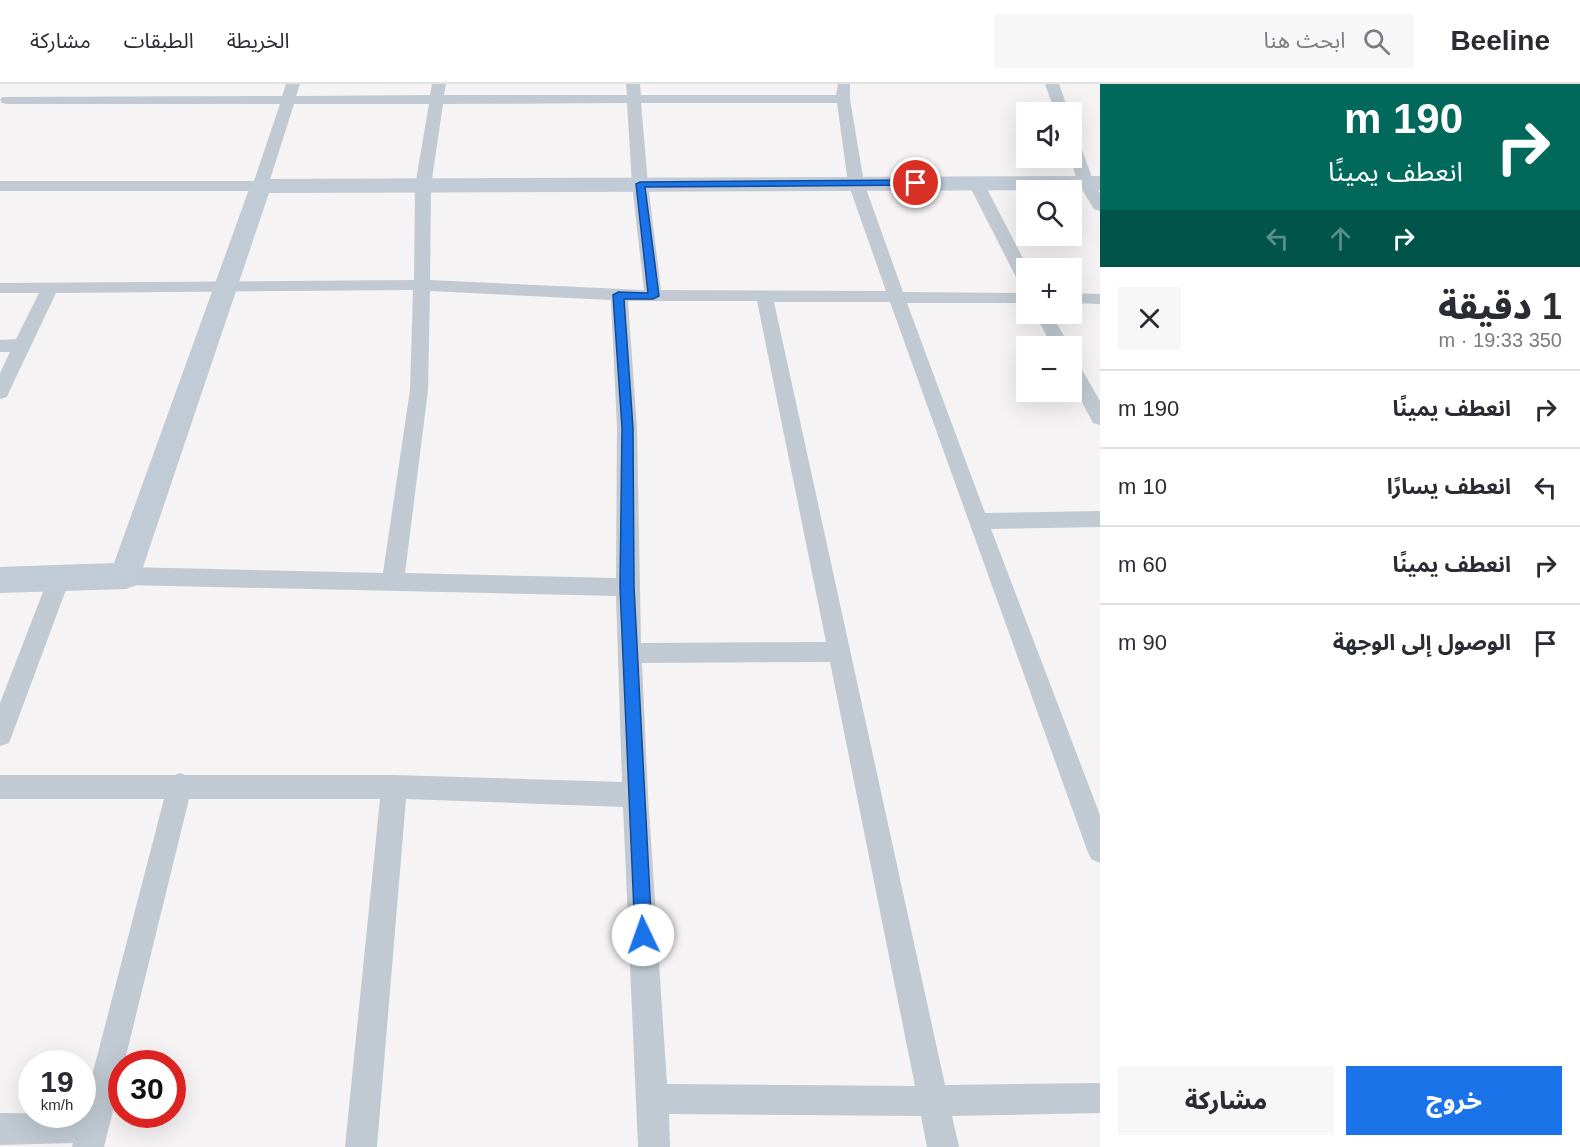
<!DOCTYPE html>
<html lang="ar">
<meta charset="utf-8">
<style>
body{margin:0;font-family:Helvetica,"Noto Sans Arabic",sans-serif;background:#f7f7f7;color:#2b2b33;direction:rtl;height:100vh;display:flex;flex-direction:column;font-size:22px;white-space:nowrap}
*{box-sizing:border-box;margin:0}
p{font-size:20px;color:#7c7c81}
.icon{flex:none;width:33px;height:33px;fill:none;stroke:currentColor;stroke-width:2;stroke-linecap:round;stroke-linejoin:round}
.map{position:relative;flex:1;overflow:hidden;direction:ltr}
.side{display:flex;flex-direction:column;background:#fff;width:480px}
.side>*{flex:none}
.guide{background:#00695c;color:#fff;overflow:hidden}
.buttons{position:absolute;left:1016px;top:18px;display:grid;gap:12px}
.buttons a{display:grid;place-items:center;width:66px;height:66px;border-radius:0px;background:#fff;box-shadow:0 6px 24px #0002;font-size:30px}
.speed{position:absolute;left:18px;top:966px;display:flex;gap:12px;font-size:30px;font-weight:700;text-align:center}
.speed>*{display:grid;place-content:center;width:78px;height:78px;border-radius:50%;background:#fff;box-shadow:0 6px 24px #0002;line-height:1}
.speed small{font-size:15px;font-weight:400}
.speed .limit{border:9px solid #d22;background:#fff;color:#111}
.pin{position:absolute;display:grid;place-items:center;width:51px;height:51px;color:#fff;margin:-26px;border:3px solid #fff;border-radius:50%;box-shadow:0 2px 6px #0007}
.me{position:absolute;width:66px;margin:-33px;rotate:357deg;stroke-linejoin:round;filter:drop-shadow(0 0 4px #0008)}
.turn{display:flex;align-items:center;gap:21px;height:126px;padding:0 18px;font-size:27px}
.turn .icon{width:78px;height:78px;stroke-width:2.5}
.turn b{display:block;font-size:42px;line-height:51px}
.lanes{display:flex;align-items:center;height:57px;padding:0 18px;background:#0003;justify-content:center;gap:30px;direction:ltr}
.lanes .off{opacity:.35}
.round{display:grid;place-items:center;flex:none;width:63px;height:63px;border-radius:0px;background:#f7f7f7}
.head{display:flex;align-items:center;justify-content:space-between;height:102px;padding:0 18px}
h1{font-size:36px;font-weight:800;line-height:45px}
.button{display:flex;gap:12px;margin-top:auto;padding:12px 18px}
.button a{flex:1;height:69px;border-radius:0px;background:#1a73e8;color:#fff;font-size:24px;font-weight:800;line-height:69px;text-align:center}
.button a+a{background:#f7f7f7;color:#2b2b33}
ul{padding:0;list-style:none}
li{display:flex;align-items:center;gap:18px;height:78px;padding:0 18px;border-top:2px solid #e1e1e2}
li div{flex:1}
li b{display:block;font-size:22px}
li em{font-style:normal}
header{display:flex;align-items:center;gap:36px;box-sizing:border-box;height:84px;padding:0 30px;background:#fff;border-bottom:2px solid #e1e1e2}
header strong{font-size:28px}
nav{display:flex;gap:33px;margin-inline-start:auto;font-size:21px}
.search{width:420px;height:54px;background:#f7f7f7;display:flex;align-items:center;gap:15px;box-sizing:border-box;padding:0 21px;border-radius:0px;color:#7c7c81;font-size:22px}
main{display:flex;flex:1;min-height:0}
.map>svg:first-child{display:block}
.lines{fill:none;stroke-linecap:round;stroke-linejoin:round}
.street{fill:#c1cad2;fill-rule:evenodd}
.secondary{fill:#c1cbd6;fill-rule:evenodd}
.route{fill:#1a73e8;stroke:#114b97;stroke-width:1.5}
</style>
<header>
<strong>Beeline</strong>
<div class="search"><svg class="icon" aria-label="search" viewBox="0 0 24 24"><circle cx="10" cy="10" r="6"/><path d="M15 15l6 6"/></svg>ابحث هنا</div>
<nav><a>الخريطة</a><a>الطبقات</a><a>مشاركة</a></nav>
</header>
<main>
<section class="side">
<div class="guide">
<div class="turn"><svg class="icon" aria-label="right" viewBox="0 0 24 24"><path d="M7 20v-9h11M14 6l5 5-5 5"/></svg><div><b>190 m</b>انعطف يمينًا</div></div>
<div class="lanes"><svg class="icon off" aria-label="left" viewBox="0 0 24 24"><path d="M17 20v-9H6M10 6l-5 5 5 5"/></svg><svg class="icon off" aria-label="ahead" viewBox="0 0 24 24"><path d="M12 20V5M6 11l6-6 6 6"/></svg><svg class="icon" aria-label="right" viewBox="0 0 24 24"><path d="M7 20v-9h11M14 6l5 5-5 5"/></svg></div>
</div>
<div class="head"><div><h1>1 دقيقة</h1><p>350 m · 19:33</p></div><a class="round"><svg class="icon" aria-label="close" viewBox="0 0 24 24"><path d="M6 6l12 12M18 6L6 18"/></svg></a></div>
<ul>
<li><svg class="icon" aria-label="right" viewBox="0 0 24 24"><path d="M7 20v-9h11M14 6l5 5-5 5"/></svg><div><b>انعطف يمينًا</b></div><em>190 m</em></li>
<li><svg class="icon" aria-label="left" viewBox="0 0 24 24"><path d="M17 20v-9H6M10 6l-5 5 5 5"/></svg><div><b>انعطف يسارًا</b></div><em>10 m</em></li>
<li><svg class="icon" aria-label="right" viewBox="0 0 24 24"><path d="M7 20v-9h11M14 6l5 5-5 5"/></svg><div><b>انعطف يمينًا</b></div><em>60 m</em></li>
<li><svg class="icon" aria-label="arrive" viewBox="0 0 24 24"><path d="M6 21V4h12l-3 4 3 4H6"/></svg><div><b>الوصول إلى الوجهة</b></div><em>90 m</em></li>
</ul>
<div class="button"><a>خروج</a><a>مشاركة</a></div>
</section>
<div class="map">
<svg width="1100" height="1063" viewBox="0 0 1100 1063">
<rect width="100%" height="100%" fill="#f5f3f3"/>
<g class="lines">
<!-- street -->
<path class="street" d="M286,0H300L296,12L430,11L432,0H446L444,11H627L626,0H640L641,11H836L838,0H850V15L864,99L903,208L1026,209V219H907L985,429L1100,427V443L991,445L1100,731V779L1091,775L1087,766L890,218H774L945,1001L1100,999V1029L952,1032L959,1063H927L921,1032L669,1030L670,1063H638L623,723L406,715L377,1063H345L380,715H189L124,980H122V991L104,1063H72L73,1059L0,1061V1029L82,1030L164,715H0V691H175L180,689L185,691H394L622,698L616,512L126,501L118,498L115,492L118,486L126,483L383,489L410,306L413,206L56,209L9,308L7,313L0,315V289L10,268H0V256L16,255L39,209H0V199L414,196L415,102L429,20H294L268,102L260,107H0V97H254L280,20H7L2,19L0,16L2,13L282,12ZM627,19L632,100L644,206L430,196L431,102L443,20ZM641,19H837L848,99L886,207L661,206L648,100ZM430,207L611,216L617,344L616,494L405,489L428,306ZM628,217H757L826,558L641,559L637,344ZM830,578L915,1002L667,1000L648,711L642,579Z
M1045,0H1059L1069,28H1055Z
M1071,51L1078,55L1094,99L1100,109V127L1094,125L1078,99L1070,74Z
M976,94L984,99L1028,184H1026V202L1020,201L1018,197L968,99Z
M1071,209L1100,210V220L1071,219Z
M1035,230H1051L1070,262H1052Z
M1071,275L1077,277L1100,317V341L1093,339L1071,298Z
M59,486L67,489L70,495L12,651L9,659L0,662V619L48,495L51,489Z"/>
<!-- secondary -->
<path class="secondary" d="M1100,92V106L269,109L137,501L126,505L0,509V483L114,479L252,97L260,95Z"/>
</g>
<!-- route -->
<path class="route" d="M916,96L920,99L919,101L645,103L659,212L653,215H624L633,344L634,503L652,851L649,857L643,860L637,857L635,851L620,503L622,344L613,211L618,208L648,209L636,100L640,98Z"/>
</svg>
<div class="buttons">
<a><svg class="icon" aria-label="sound" viewBox="0 0 24 24"><path d="M4 9h4l5-4v14l-5-4H4zM17 9q2 3 0 6"/></svg></a>
<a><svg class="icon" aria-label="search" viewBox="0 0 24 24"><circle cx="10" cy="10" r="6"/><path d="M15 15l6 6"/></svg></a>
<a>+</a>
<a>−</a>
</div>
<div class="speed"><div>19<small>km/h</small></div><div class="limit">30</div></div>
<div class="pin" style="left:916px;top:99px;background:#d93025"><svg class="icon" aria-label="arrive" viewBox="0 0 24 24"><path d="M6 21V4h12l-3 4 3 4H6"/></svg></div>
<svg class="me" style="left:643px;top:851px" viewBox="-20 -20 40 40"><circle r="19" fill="#fff"/><path d="M0-13L10 11 0 6-10 11z" fill="#1a73e8"/></svg>
</div>
</main>
